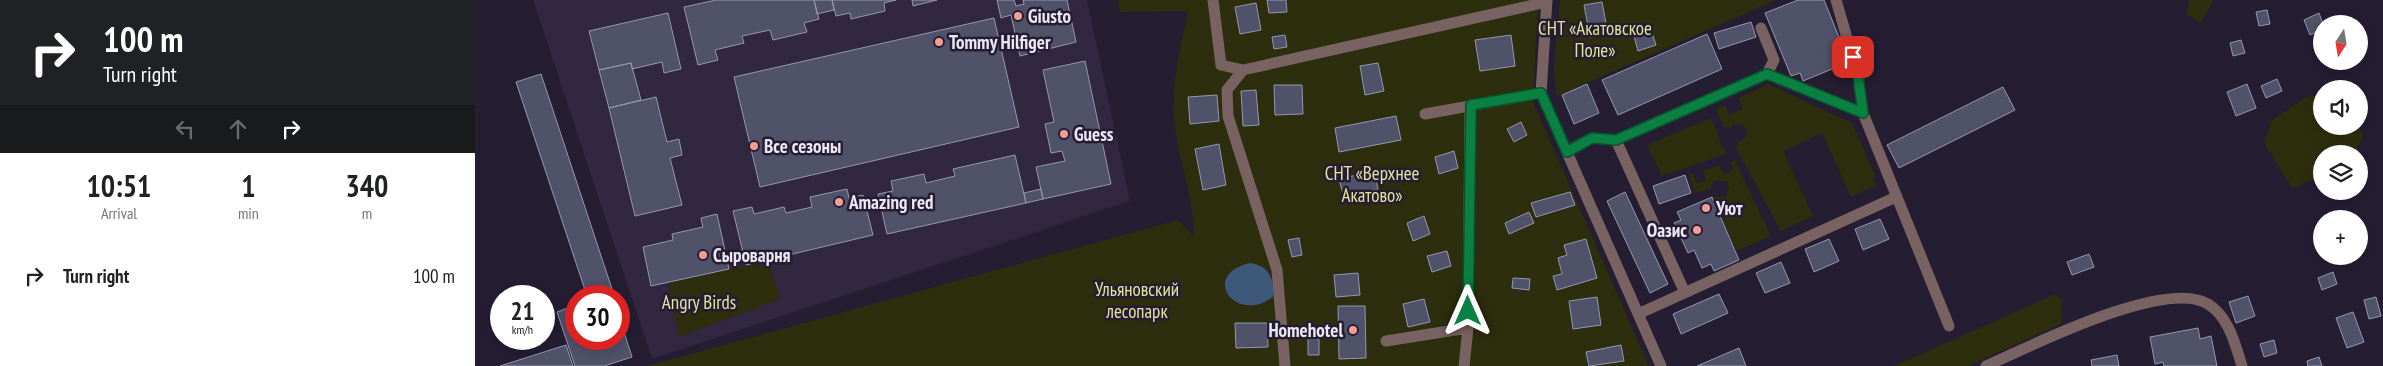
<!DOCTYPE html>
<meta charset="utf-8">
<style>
body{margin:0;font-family:"PT Sans Narrow",sans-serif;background:#f2f2f2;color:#202124;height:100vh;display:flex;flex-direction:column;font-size:19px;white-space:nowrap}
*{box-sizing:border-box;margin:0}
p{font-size:16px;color:#757577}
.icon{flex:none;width:28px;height:28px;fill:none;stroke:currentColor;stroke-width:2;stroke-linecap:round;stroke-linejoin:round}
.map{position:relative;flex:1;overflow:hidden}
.details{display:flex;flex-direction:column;background:#fff;width:475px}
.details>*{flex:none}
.banner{background:#202124;color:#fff;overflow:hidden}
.needle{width:32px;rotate:192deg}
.buttons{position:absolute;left:1838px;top:15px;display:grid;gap:10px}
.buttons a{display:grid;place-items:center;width:55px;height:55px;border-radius:50%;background:#fff;box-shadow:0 2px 12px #0003;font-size:25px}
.speed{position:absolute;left:15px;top:285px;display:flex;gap:10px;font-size:25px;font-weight:700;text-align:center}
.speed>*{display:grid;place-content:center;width:65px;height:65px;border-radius:50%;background:#fff;box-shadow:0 2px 12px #0003;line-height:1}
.speed small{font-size:12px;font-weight:400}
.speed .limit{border:8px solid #d22;background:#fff;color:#111}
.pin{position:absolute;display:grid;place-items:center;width:42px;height:42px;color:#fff;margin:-21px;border-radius:10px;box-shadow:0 2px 8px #0006}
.me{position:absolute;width:55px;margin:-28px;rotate:0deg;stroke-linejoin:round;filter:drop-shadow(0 0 4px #0008)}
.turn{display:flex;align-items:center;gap:18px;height:105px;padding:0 20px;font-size:22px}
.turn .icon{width:65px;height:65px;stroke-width:2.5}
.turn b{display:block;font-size:35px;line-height:42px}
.lanes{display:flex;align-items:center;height:48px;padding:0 20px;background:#0003;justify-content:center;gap:25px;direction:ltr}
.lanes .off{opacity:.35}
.eta{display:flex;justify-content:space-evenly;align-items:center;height:85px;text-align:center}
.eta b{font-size:30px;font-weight:600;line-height:35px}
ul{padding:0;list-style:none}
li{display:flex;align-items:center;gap:15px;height:75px;padding:0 20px}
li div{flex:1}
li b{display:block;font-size:19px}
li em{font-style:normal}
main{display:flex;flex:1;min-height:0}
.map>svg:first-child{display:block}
.built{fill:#312741}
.green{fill:#2d2e0d}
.water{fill:#3d5879}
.building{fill:#50526a;stroke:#9597b2}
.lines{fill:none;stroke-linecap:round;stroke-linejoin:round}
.street{stroke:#796362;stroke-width:11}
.route-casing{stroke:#07532c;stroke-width:12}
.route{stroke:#0b8043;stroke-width:9}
.poi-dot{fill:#f59c95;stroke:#251d32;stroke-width:2}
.labels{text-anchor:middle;stroke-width:5;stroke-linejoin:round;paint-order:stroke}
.poi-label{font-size:19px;font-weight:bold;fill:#ebe7f5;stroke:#251d32;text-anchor:start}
.park-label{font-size:19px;fill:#e0e49c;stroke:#251d32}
</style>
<main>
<section class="details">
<div class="banner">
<div class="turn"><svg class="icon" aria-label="right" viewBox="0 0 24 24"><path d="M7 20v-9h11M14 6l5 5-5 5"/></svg><div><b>100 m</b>Turn right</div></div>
<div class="lanes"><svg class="icon off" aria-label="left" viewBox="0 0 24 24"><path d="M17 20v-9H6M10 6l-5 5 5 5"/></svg><svg class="icon off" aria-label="ahead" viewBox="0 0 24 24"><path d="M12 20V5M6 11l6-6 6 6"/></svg><svg class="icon" aria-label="right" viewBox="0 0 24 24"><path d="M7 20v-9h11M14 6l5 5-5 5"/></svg></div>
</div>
<div class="eta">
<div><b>10:51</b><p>Arrival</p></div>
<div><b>1</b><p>min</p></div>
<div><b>340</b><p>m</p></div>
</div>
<ul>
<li><svg class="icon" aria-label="right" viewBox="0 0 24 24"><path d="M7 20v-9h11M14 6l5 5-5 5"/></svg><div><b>Turn right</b></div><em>100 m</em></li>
</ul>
</section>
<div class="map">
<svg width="1908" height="366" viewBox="0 0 1908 366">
<rect width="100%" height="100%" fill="#251d32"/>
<!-- built -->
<path class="built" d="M58,0H612L655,201L177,359Z"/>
<!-- green -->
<path class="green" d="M643,0H1063L1058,102L1174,366H172L703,220L719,236C719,195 702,158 699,118C696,82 706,47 713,11L645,12Z
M1085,0H1301L1082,96L1079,69Z
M1714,0H1738L1726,23L1712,15Z
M1293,84L1377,123L1401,177L1398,178L1401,185L1376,197L1347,133L1308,151L1338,216L1306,231L1261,148L1263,142L1272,136L1269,125L1258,124L1256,128L1249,127L1241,109L1250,105L1254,115L1268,109L1264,98Z
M1846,94V126L1884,125L1888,136L1879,154H1846V177L1817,188L1789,143L1797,120L1830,98Z
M1236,118L1251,154L1187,176L1172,145Z
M1260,160L1296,236L1262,251L1238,197H1250L1254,189L1252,182L1242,180L1238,183L1235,189L1220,193L1213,175L1218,174L1222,184L1231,180L1228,171L1245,165L1249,174L1258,170L1255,162Z
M293,260L305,299L204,337L193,283Z
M1581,294L1587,301L1586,324L1493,366H1419Z"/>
<!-- water -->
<path class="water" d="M775,263C795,266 799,278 798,297C794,299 789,303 785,304C752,313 731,273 775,263Z"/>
<!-- building -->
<path class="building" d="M241,0H339L344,19L329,23L332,32L298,40L295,30L267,36L269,43L240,50L243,60L223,65L209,7Z
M339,0H357L359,10L342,14Z
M357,0H421L409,3L410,11L376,19L375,13L361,16Z
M437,0H462L438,6Z
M522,0H539L541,6L549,4L548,0H592L601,42L545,56L536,15L526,18Z
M792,0H811L812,12L794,13Z
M1323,0H1349L1374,62L1328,81L1325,73L1316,76L1290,13Z
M1127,2L1133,34L1115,37L1109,5Z
M781,3L786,30L765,34L760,7Z
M1792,10L1795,24L1784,26L1781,12Z
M193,13L206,69L189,73L187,62L157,69L156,63L124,70L114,31Z
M1844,13L1848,24H1846V30L1835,35L1829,20Z
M519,18L544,127L285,187L259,77Z
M1276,22L1281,37L1244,49L1239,33Z
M1176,30L1181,45L1163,51L1159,36Z
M1232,34L1247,69L1143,115L1127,80Z
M810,35L812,47L799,49L797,37Z
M1036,35L1040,66L1005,71L1000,40Z
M1766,40L1770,53L1758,56L1755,43Z
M610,61L636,184L568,199L561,167L590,161L587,151L576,153L570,124L579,122L568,70Z
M156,63L166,100L134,108L124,70Z
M903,63L909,91L890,95L885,66Z
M66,74L137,289L115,296H112L41,82Z
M1802,79L1807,91L1791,98L1786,86Z
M1112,84L1124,113L1099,124L1087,95Z
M1772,84L1781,108L1761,116L1752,92Z
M799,85H827L828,114L800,115Z
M1528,87L1540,110L1424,168L1412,145Z
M781,90L784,125L768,126L766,91Z
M742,95L744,121L715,124L713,97Z
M181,97L192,142L204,139L207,155L195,158L207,205L160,216L134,108Z
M921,116L926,140L864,152L860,128Z
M1046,122L1052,135L1039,142L1032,129Z
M744,144L751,185L728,190L720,149Z
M979,151L983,168L964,174L960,157Z
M540,155L551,203L412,234L403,194L418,191L416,181L449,174L451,183L480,176L478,169Z
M899,171L903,189L869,198L864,179Z
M1210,175L1216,193L1184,204L1178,186Z
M372,189L374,198L388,195L398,235L271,265L258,211L277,207L279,214L309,207L311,213L337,207L335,197Z
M566,189L568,199L551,203L549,193Z
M1095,192L1100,205L1061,217L1056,203Z
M1150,192L1193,284L1175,293L1132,201Z
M1237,197L1264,260L1239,271L1236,264L1227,268L1219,250L1213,253L1199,223L1206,220L1202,212Z
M1054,212L1059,223L1034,234L1030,223Z
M242,214L254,269L176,286L168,247L198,240L197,234L228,227L226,218Z
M949,216L955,234L938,241L932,223Z
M1405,219L1414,239L1388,250L1380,229Z
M824,238L827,255L817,257L813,240Z
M1111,239L1122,278L1082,290L1078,276L1087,274L1083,258L1092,255L1089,245Z
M1354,239L1364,261L1339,272L1330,249Z
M972,251L976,266L957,272L952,256Z
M1614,254L1619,267L1597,275L1592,262Z
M1306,262L1315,283L1290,293L1281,273Z
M1858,272L1862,284L1847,290L1843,278Z
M883,273L885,295L861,297L859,275Z
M1038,278L1055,279L1054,290L1037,288Z
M1244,294L1253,313L1206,334L1198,314Z
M1773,296L1780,316L1761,323L1754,302Z
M1122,297L1126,325L1098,329L1094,301Z
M1901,297L1906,316L1894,319L1889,300Z
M949,299L955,322L933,327L928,304Z
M101,305V339H144V316L157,357L129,366H100L82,312Z
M863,306H890L891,358L864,359Z
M1878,312L1889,342L1872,348L1861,318Z
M760,323H792L793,347L761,348Z
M1723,328L1725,339L1736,336L1742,366H1689L1688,362L1680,364L1675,337Z
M833,339H844V355H833Z
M1799,340L1802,353L1789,357L1785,344Z
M91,345L98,366H25Z
M1146,345L1149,361L1114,366L1111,352Z
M1264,348L1271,366H1222Z
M1642,355L1644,366H1617L1616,360Z
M1844,357L1847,366H1833L1832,361Z"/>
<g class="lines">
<!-- street -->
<path class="street" d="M738,0L746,65L768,70
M1072,0L1066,93L1186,366
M1361,0L1383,76L1388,113L1474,326
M1286,28L1299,60L1292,74
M950,114L1066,93
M1141,140L1292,74L1388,113
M1092,151L1117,138L1141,140L1210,293
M1163,314L1421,197
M911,341L993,328
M810,366L802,270L753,116L752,90L768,70L1072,2
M989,366L993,328L995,105
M1511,366C1556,346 1690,278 1733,304C1754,317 1760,344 1767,366"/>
</g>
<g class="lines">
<!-- route casing -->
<g class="route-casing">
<path id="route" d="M993,311L996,105L1066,93L1092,152L1117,138L1141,140L1292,74L1388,113L1383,76L1378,57"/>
</g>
<!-- route -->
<use href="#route" class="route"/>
</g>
<!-- markers -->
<g class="poi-dot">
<circle cx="543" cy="16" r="5"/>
<circle cx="464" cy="42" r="5"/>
<circle cx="589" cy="134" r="5"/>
<circle cx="279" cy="146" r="5"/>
<circle cx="364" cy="202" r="5"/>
<circle cx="1231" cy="208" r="5"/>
<circle cx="1222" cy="230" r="5"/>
<circle cx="228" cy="255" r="5"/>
<circle cx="878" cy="330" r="5"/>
</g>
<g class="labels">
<!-- poi labels -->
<g class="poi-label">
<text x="553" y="23">Giusto</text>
<text x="474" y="49">Tommy Hilfiger</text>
<text x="599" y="141">Guess</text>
<text x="289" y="153">Все сезоны</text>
<text x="374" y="209">Amazing red</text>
<text x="1241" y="215">Уют</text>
<text x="1212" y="237" text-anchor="end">Оазис</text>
<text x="238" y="262">Сыроварня</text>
<text x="868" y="337" text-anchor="end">Homehotel</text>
</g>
<!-- park labels -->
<g class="park-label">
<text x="1120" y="35">СНТ «Акатовское<tspan x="1120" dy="22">Поле»</tspan></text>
<text x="897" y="180">СНТ «Верхнее<tspan x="897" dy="22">Акатово»</tspan></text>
<text x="662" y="296">Ульяновский<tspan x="662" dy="22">лесопарк</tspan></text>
<text x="224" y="309">Angry Birds</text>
</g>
</g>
</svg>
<div class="buttons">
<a><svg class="needle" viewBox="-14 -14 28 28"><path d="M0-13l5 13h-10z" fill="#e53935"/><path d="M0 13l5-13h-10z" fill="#757577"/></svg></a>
<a><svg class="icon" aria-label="sound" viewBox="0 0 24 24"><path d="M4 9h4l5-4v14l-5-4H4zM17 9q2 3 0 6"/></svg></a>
<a><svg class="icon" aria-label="layers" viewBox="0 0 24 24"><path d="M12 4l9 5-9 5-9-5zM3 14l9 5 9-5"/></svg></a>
<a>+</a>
</div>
<div class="speed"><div>21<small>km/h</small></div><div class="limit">30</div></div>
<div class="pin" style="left:1378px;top:57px;background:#d93025"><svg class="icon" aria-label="arrive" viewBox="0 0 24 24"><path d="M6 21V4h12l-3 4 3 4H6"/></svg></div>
<svg class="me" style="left:993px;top:311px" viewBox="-20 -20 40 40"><path d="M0-17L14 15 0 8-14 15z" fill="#0b8043" stroke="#fff" stroke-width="4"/></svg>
</div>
</main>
